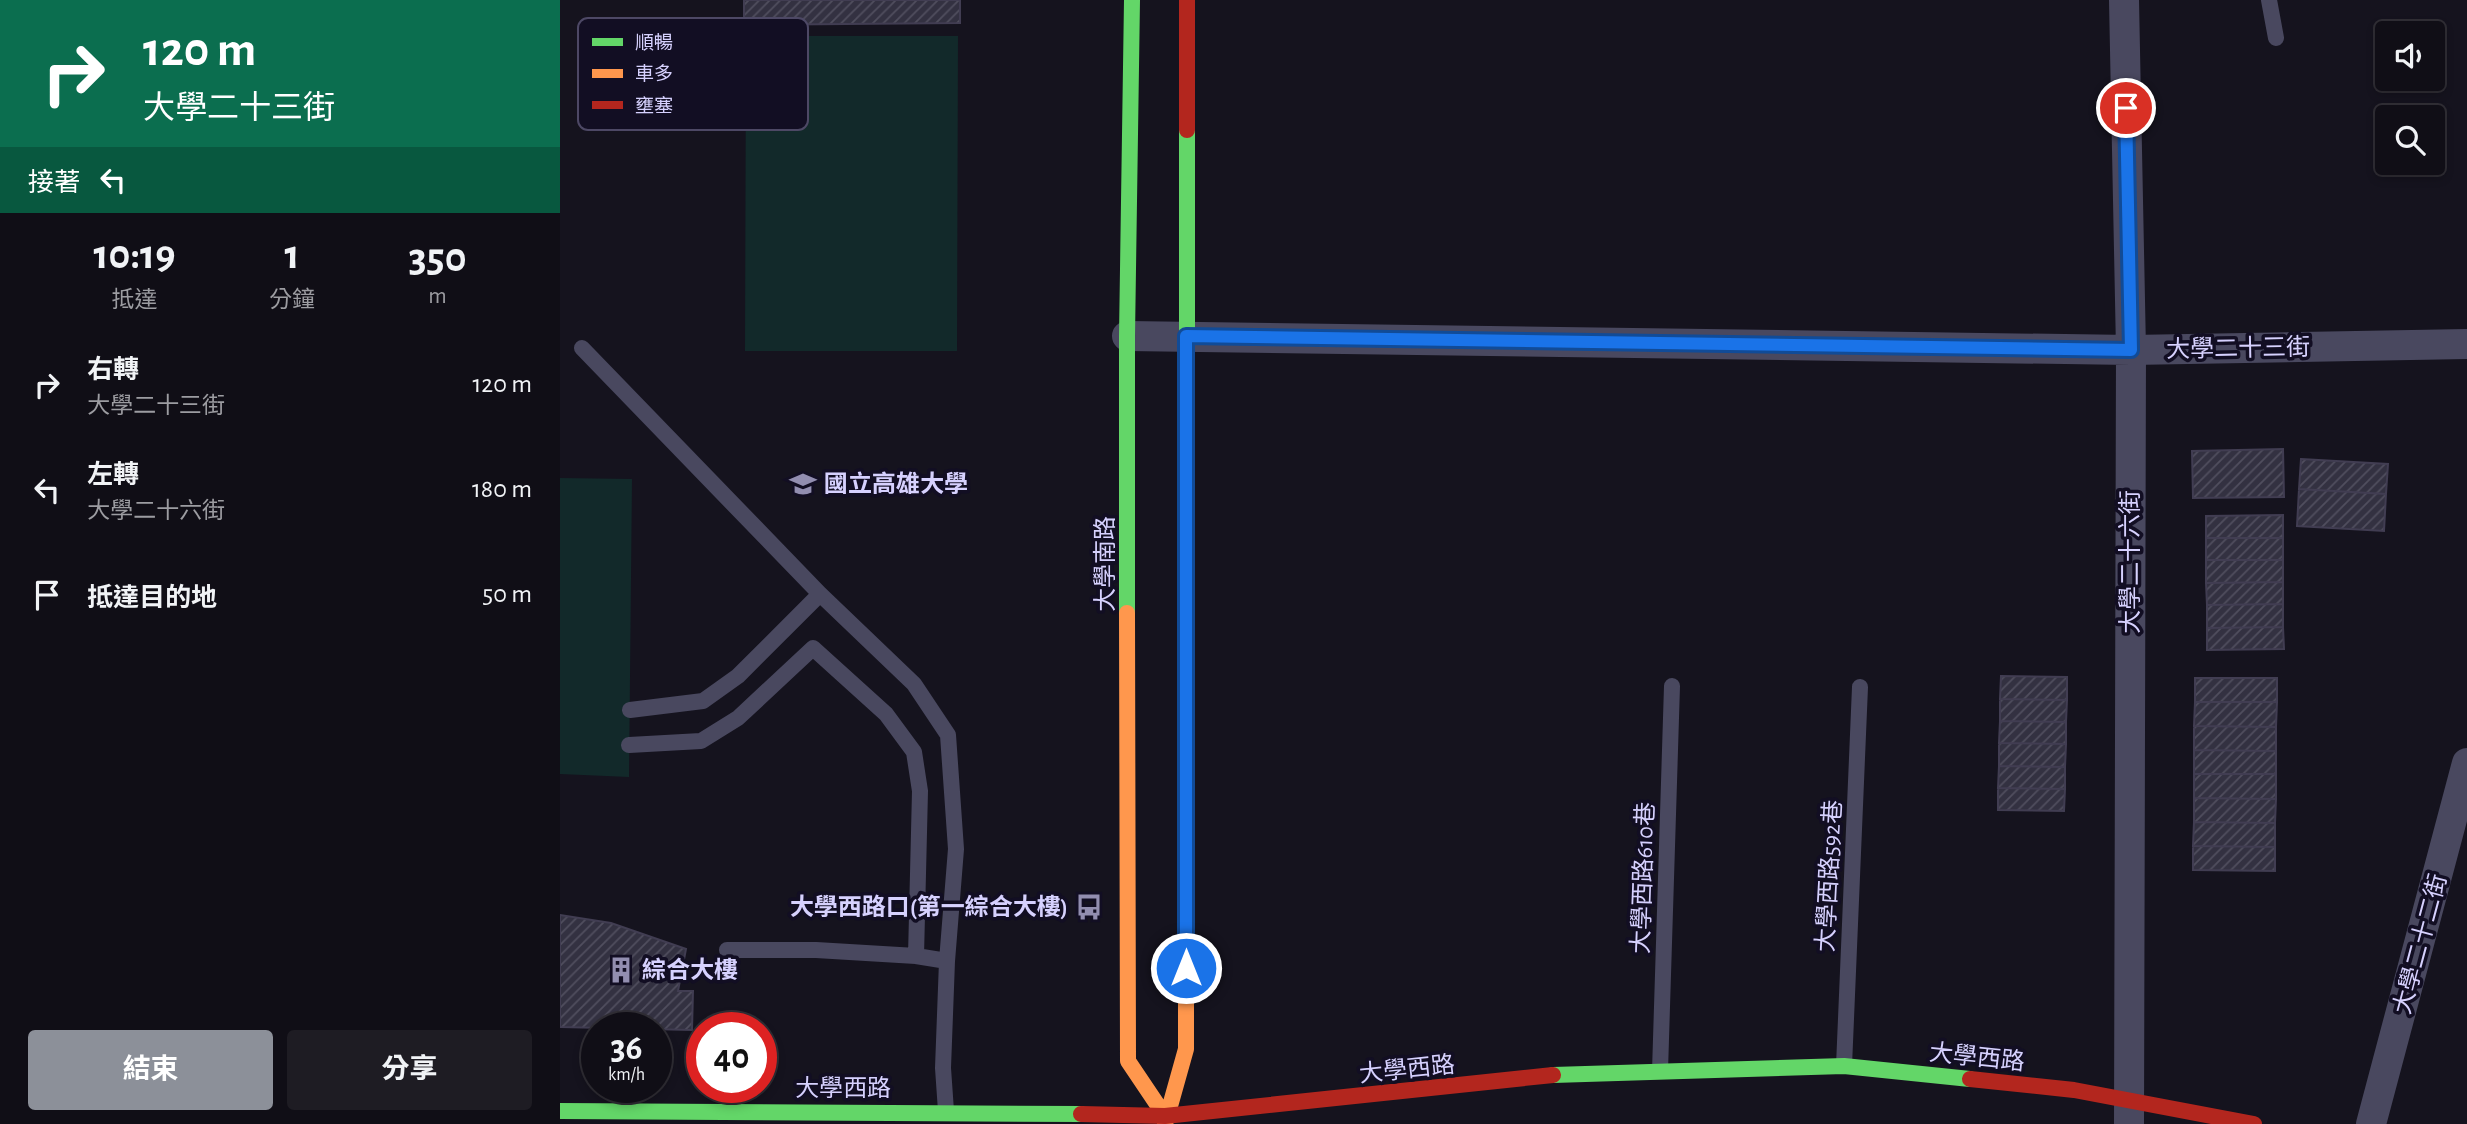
<!DOCTYPE html>
<html lang="zh-TW">
<meta charset="utf-8">
<style>
body{margin:0;font-family:"Alegreya Sans","Noto Sans TC",sans-serif;background:#1e1c23;color:#f1f3f6;height:100vh;display:flex;flex-direction:column;font-size:26px;white-space:nowrap}
*{box-sizing:border-box;margin:0}
p{font-size:23px;color:#9c9ca1}
.icon{flex:none;width:38px;height:38px;fill:none;stroke:currentColor;stroke-width:2;stroke-linecap:round;stroke-linejoin:round}
.map{position:relative;flex:1;overflow:hidden}
.side{display:flex;flex-direction:column;background:#100e16;width:560px}
.side>*{flex:none}
.hud{background:#0b6e4f;color:#fff;overflow:hidden}
.fabs{position:absolute;left:1815px;top:21px;display:grid;gap:14px}
.fabs a{display:grid;place-items:center;width:70px;height:70px;border-radius:7px;background:#100e16;box-shadow:0 4px 10px #0003,0 0 0 2px #302e35;font-size:35px}
.speed{position:absolute;left:21px;top:1012px;display:flex;gap:14px;font-size:35px;font-weight:700;text-align:center}
.speed>*{display:grid;place-content:center;width:91px;height:91px;border-radius:50%;background:#100e16;box-shadow:0 4px 10px #0003,0 0 0 2px #302e35;line-height:1}
.speed small{font-size:18px;font-weight:400}
.speed .limit{border:10px solid #d22;background:#fff;color:#111}
.pin{position:absolute;display:grid;place-items:center;width:60px;height:60px;color:#fff;margin:-30px;border:4px solid #fff;border-radius:50%;box-shadow:0 2px 7px #0007}
.me{position:absolute;width:77px;margin:-38px;rotate:0deg;stroke-linejoin:round;filter:drop-shadow(0 0 5px #0008)}
.turn{display:flex;align-items:center;gap:24px;height:147px;padding:0 28px;font-size:32px}
.turn .icon{width:91px;height:91px;stroke-width:2.5}
.turn b{display:block;font-size:49px;line-height:60px}
.then{display:flex;align-items:center;height:66px;padding:0 28px;background:#0003;gap:14px;font-size:26px}
.eta{display:flex;justify-content:space-evenly;align-items:center;height:119px;text-align:center}
.eta b{font-size:42px;font-weight:700;line-height:49px}
.primary-button{display:flex;gap:14px;margin-top:auto;padding:14px 28px}
.primary-button a{flex:1;height:80px;border-radius:7px;background:#8c9099;color:#fff;font-size:28px;font-weight:700;line-height:80px;text-align:center}
.primary-button a+a{background:#1e1c23;color:#f1f3f6}
ul{padding:0;list-style:none}
li{display:flex;align-items:center;gap:21px;height:105px;padding:0 28px}
li div{flex:1}
li b{display:block;font-size:26px}
li em{font-style:normal}
main{display:flex;flex:1;min-height:0}
.map>svg:first-child{display:block}
.park{fill:#12292a}
.building{fill:url(#building-hatch);stroke:#413d52;stroke-width:2}
.lines{fill:none;stroke-linecap:round;stroke-linejoin:round}
.lane{stroke:#49485f;stroke-width:16}
.street{stroke:#49485f;stroke-width:30}
.fast{stroke:#63d668;stroke-width:16}
.slow{stroke:#ff974d;stroke-width:16}
.jam{stroke:#b3261e;stroke-width:16}
.route-casing{stroke:#114b97;stroke-width:18}
.route{stroke:#1a73e8;stroke-width:12}
.labels{text-anchor:middle;stroke-width:7;stroke-linejoin:round;paint-order:stroke}
.street-label{font-size:24px;fill:#d6d1fe;stroke:#120e23}
.poi-label{font-size:24px;font-weight:bold;fill:#d6d1fe;stroke:#120e23;text-anchor:start}
.key{fill:#120e23;stroke:#4d4865;stroke-width:2}
.key-label{font-size:19px;fill:#d6d1fe}
</style>
<main>
<section class="side">
<div class="hud">
<div class="turn"><svg class="icon" aria-label="right" viewBox="0 0 24 24"><path d="M7 20v-9h11M14 6l5 5-5 5"/></svg><div><b>120 m</b>大學二十三街</div></div>
<div class="then">接著<svg class="icon" aria-label="left" viewBox="0 0 24 24"><path d="M17 20v-9H6M10 6l-5 5 5 5"/></svg></div>
</div>
<div class="eta">
<div><b>10:19</b><p>抵達</p></div>
<div><b>1</b><p>分鐘</p></div>
<div><b>350</b><p>m</p></div>
</div>
<ul>
<li><svg class="icon" aria-label="right" viewBox="0 0 24 24"><path d="M7 20v-9h11M14 6l5 5-5 5"/></svg><div><b>右轉</b><p>大學二十三街</p></div><em>120 m</em></li>
<li><svg class="icon" aria-label="left" viewBox="0 0 24 24"><path d="M17 20v-9H6M10 6l-5 5 5 5"/></svg><div><b>左轉</b><p>大學二十六街</p></div><em>180 m</em></li>
<li><svg class="icon" aria-label="arrive" viewBox="0 0 24 24"><path d="M6 21V4h12l-3 4 3 4H6"/></svg><div><b>抵達目的地</b></div><em>50 m</em></li>
</ul>
<div class="primary-button"><a>結束</a><a>分享</a></div>
</section>
<div class="map">
<svg width="1907" height="1124" viewBox="0 0 1907 1124">
<defs>
<pattern id="building-hatch" width="6" height="6" patternUnits="userSpaceOnUse" patternTransform="scale(1.75)"><rect width="6" height="6" fill="#333141"/><path d="M-1 1l2-2M0 6l6-6M5 7l2-2" fill="none" stroke="#504e5e"/></pattern>
</defs>
<rect width="100%" height="100%" fill="#15131e"/>
<!-- park -->
<path class="park" d="M186,36H398L397,351H185Z
M0,478L72,479L69,777L0,774Z"/>
<!-- building -->
<path class="building" d="M184,0H400V23L184,25Z
M1723,449L1724,497L1633,498L1632,451Z
M1741,459L1828,464L1826,494L1739,489Z
M1739,489L1826,494L1824,531L1737,526Z
M1723,515V538H1646V516Z
M1646,538H1723V560H1646Z
M1646,560H1723V582L1646,583Z
M1723,582V604L1647,605L1646,583Z
M1723,604V627L1647,628V605Z
M1723,627L1724,649L1647,650V628Z
M1441,676L1507,677V700L1440,699Z
M1635,678H1717V702H1635Z
M1440,699L1507,700L1506,722L1440,721Z
M1635,702H1717L1716,727L1634,726Z
M1440,721L1506,722V744L1439,743Z
M1634,726L1716,727V751L1634,750Z
M1439,743L1506,744L1505,767L1439,766Z
M1634,750L1716,751V774H1634Z
M1439,766L1505,767V789L1438,788Z
M1634,774H1716V799L1634,798Z
M1438,788L1505,789L1504,811L1438,810Z
M1634,798L1716,799L1715,823L1634,822Z
M1634,822L1715,823V847L1633,846Z
M1633,846L1715,847V871L1633,870Z
M0,915L51,923L126,949L118,991H133L132,1030L0,1027Z"/>
<g class="lines">
<!-- lane -->
<path class="lane" d="M1709,0L1716,38
M22,348L260,594L354,684L388,735L396,849L387,961L383,1068L386,1111
M70,710L143,701L178,676L260,594
M69,745L141,741L178,718L253,648L326,714L354,752L360,791L356,956L387,961
M167,950H256L356,956
M1284,1066L1300,687
M1100,1071L1112,686"/>
<!-- street -->
<path class="street" d="M1564,0L1571,350L1569,1124
M567,336L1571,350L1907,344
M1811,1124L1907,763"/>
<!-- fast -->
<path class="fast" d="M627,460V130
M567,613V336L572,0
M993,1075L1284,1066L1410,1079
M0,1111L521,1114"/>
<!-- slow -->
<path class="slow" d="M567,613L568,1061L605,1116
M605,1124L626,1049V672"/>
<!-- jam -->
<path class="jam" d="M627,130V0
M626,672L627,460
M1410,1079L1514,1090L1694,1124
M521,1114L605,1116L993,1075"/>
</g>
<g class="lines">
<!-- route casing -->
<g class="route-casing">
<path id="route" d="M626,968V336L1571,350L1566,108"/>
</g>
<!-- route -->
<use href="#route" class="route"/>
</g>
<!-- icons -->
<defs>
<g id="university-bare" transform="scale(2.1)"><path d="M0-5L7-2L0 1L-7-2ZM-4 1L0 2.5L4 1V4Q0 6-4 4Z" fill="#928eb0" stroke="#120e23" stroke-width="2.5" paint-order="stroke"/></g>
<g id="bus-bare" transform="scale(2.1)"><path d="M-5-6H5V4H4V6H2V4H-2V6H-4V4H-5ZM-3.5-4V0h7V-4ZM-3.5 1.2v1.5H-2V1.2ZM2 1.2v1.5H3.5V1.2Z" fill="#928eb0" stroke="#120e23" stroke-width="2.5" paint-order="stroke"/></g>
<g id="building-bare" transform="scale(2.1)"><path d="M-4-6H4V6H1V3H-1V6H-4ZM-2.5-4.3h1.7v1.8h-1.7ZM.8-4.3h1.7v1.8H.8ZM-2.5-1h1.7V.8h-1.7ZM.8-1h1.7V.8H.8Z" fill="#928eb0" stroke="#120e23" stroke-width="2.5" paint-order="stroke"/></g>
</defs>
<g fill-rule="evenodd">
<use href="#university-bare" x="243" y="484"/>
<use href="#bus-bare" x="529" y="907"/>
<use href="#building-bare" x="61" y="970"/>
</g>
<g class="labels">
<!-- street labels -->
<g class="street-label">
<text transform="translate(1678 348) rotate(-1)" y="8">大學二十三街</text>
<text transform="translate(1570 562) rotate(-90)" y="8">大學二十六街</text>
<text transform="translate(545 564) rotate(-90)" y="8">大學南路</text>
<text transform="translate(1269 876) rotate(-87)" y="8">大學西路592巷</text>
<text transform="translate(1083 878) rotate(-88)" y="8">大學西路610巷</text>
<text transform="translate(1860 944) rotate(-75)" y="8">大學二十二街</text>
<text transform="translate(1417 1057) rotate(6)" y="8">大學西路</text>
<text transform="translate(847 1069) rotate(-6)" y="8">大學西路</text>
<text x="283" y="1096">大學西路</text>
</g>
<!-- poi labels -->
<g class="poi-label">
<text x="264" y="492">國立高雄大學</text>
<text x="508" y="915" text-anchor="end">大學西路口(第一綜合大樓)</text>
<text x="82" y="978">綜合大樓</text>
</g>
</g>
<!-- legend -->
<rect x="18" y="18" width="230" height="112" rx="10" class="key"/>
<rect x="32" y="38" width="31" height="8" fill="#63d668"/>
<rect x="32" y="69" width="31" height="9" fill="#ff974d"/>
<rect x="32" y="101" width="31" height="8" fill="#b3261e"/>
<g class="key-label">
<text x="75" y="49">順暢</text>
<text x="75" y="80">車多</text>
<text x="75" y="112">壅塞</text>
</g>
</svg>
<div class="fabs">
<a><svg class="icon" aria-label="sound" viewBox="0 0 24 24"><path d="M4 9h4l5-4v14l-5-4H4zM17 9q2 3 0 6"/></svg></a>
<a><svg class="icon" aria-label="search" viewBox="0 0 24 24"><circle cx="10" cy="10" r="6"/><path d="M15 15l6 6"/></svg></a>
</div>
<div class="speed"><div>36<small>km/h</small></div><div class="limit">40</div></div>
<div class="pin" style="left:1566px;top:108px;background:#d93025"><svg class="icon" aria-label="arrive" viewBox="0 0 24 24"><path d="M6 21V4h12l-3 4 3 4H6"/></svg></div>
<svg class="me" style="left:626px;top:968px" viewBox="-20 -20 40 40"><circle r="17" fill="#1a73e8" stroke="#fff" stroke-width="3"/><path d="M0-11L8 9 0 5-8 9z" fill="#fff"/></svg>
</div>
</main>
